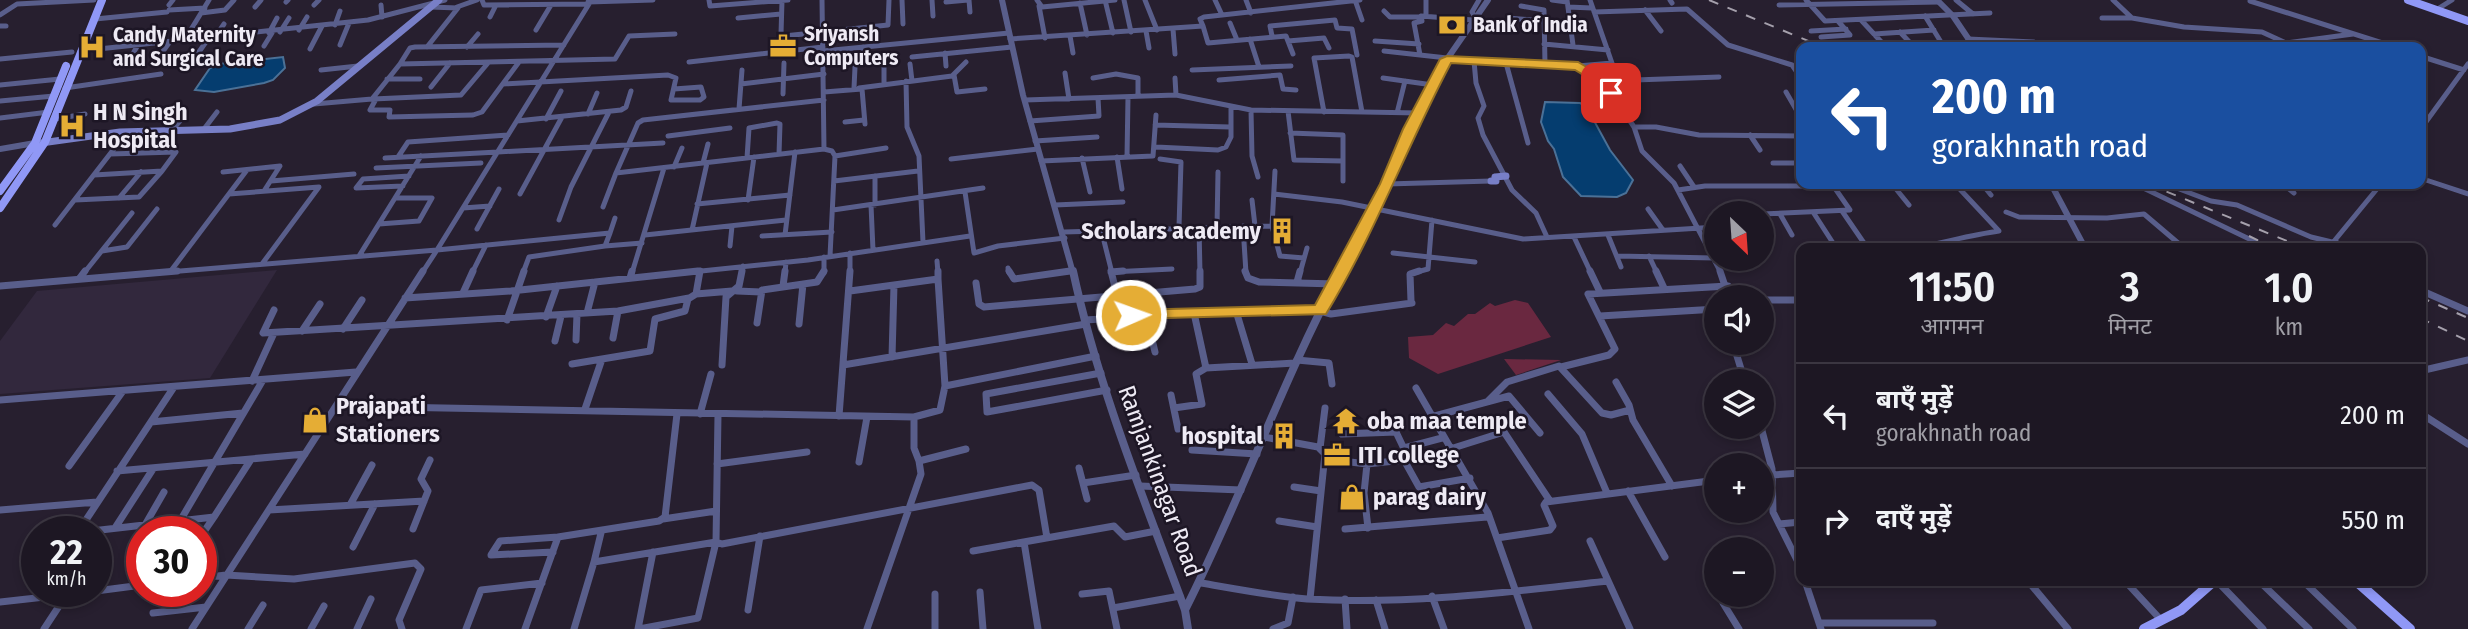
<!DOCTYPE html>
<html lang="hi">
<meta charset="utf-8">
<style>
body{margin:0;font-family:"Fira Sans Condensed","Noto Sans Devanagari",sans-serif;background:#2a2430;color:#f1f3f6;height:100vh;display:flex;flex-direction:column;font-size:26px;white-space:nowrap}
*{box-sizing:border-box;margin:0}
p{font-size:23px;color:#a09fa6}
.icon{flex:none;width:38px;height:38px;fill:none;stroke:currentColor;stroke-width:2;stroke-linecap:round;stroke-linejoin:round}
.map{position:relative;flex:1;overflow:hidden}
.sheet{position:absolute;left:1796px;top:243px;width:630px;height:343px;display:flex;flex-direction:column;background:#1d1723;border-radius:14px;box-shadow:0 4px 10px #0003,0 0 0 2px #3b3641}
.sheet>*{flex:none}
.hud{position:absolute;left:1796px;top:42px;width:630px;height:147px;border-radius:14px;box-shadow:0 4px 10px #0003,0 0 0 2px #3b3641;background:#1a4fa0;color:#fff;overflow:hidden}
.needle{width:46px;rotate:155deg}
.controls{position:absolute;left:1704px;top:201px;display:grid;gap:14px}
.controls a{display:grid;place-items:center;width:70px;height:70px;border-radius:50%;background:#1d1723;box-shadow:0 4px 10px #0003,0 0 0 2px #3b3641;font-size:35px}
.speed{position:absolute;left:21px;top:516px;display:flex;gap:14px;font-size:35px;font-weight:700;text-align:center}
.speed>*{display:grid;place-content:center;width:91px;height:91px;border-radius:50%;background:#1d1723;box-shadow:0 4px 10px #0003,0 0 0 2px #3b3641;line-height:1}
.speed small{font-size:18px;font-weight:400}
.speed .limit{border:10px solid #d22;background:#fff;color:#111}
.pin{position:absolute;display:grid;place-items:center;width:60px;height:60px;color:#fff;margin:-30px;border-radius:14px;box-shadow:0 4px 10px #0006}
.me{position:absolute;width:77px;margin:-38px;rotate:88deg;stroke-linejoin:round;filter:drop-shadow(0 0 5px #0008)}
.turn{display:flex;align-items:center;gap:24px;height:147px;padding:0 21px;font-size:32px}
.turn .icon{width:91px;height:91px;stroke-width:2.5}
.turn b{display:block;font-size:49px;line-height:60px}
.eta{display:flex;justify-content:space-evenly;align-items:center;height:119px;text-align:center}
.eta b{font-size:42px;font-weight:600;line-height:49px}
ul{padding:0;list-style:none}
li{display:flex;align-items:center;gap:21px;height:105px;padding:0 21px;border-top:2px solid #3b3641}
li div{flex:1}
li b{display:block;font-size:26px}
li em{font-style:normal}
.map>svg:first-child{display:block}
.built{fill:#32283d}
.green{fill:#6a2840}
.water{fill:#053d6f;stroke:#4b7197;stroke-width:2}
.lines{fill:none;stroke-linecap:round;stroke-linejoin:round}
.minor-far1{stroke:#595e8b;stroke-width:5}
.minor{stroke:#595e8b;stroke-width:7}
.tertiary-far1{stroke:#595e8b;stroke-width:6}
.tertiary{stroke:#595e8b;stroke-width:8}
.secondary{stroke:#787fc7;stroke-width:7}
.primary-far1{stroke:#9098f6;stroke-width:8}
.primary{stroke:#9098f6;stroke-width:10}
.rail{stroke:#a5a0ac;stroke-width:2;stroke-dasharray:10 10;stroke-linecap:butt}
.route{fill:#e5ad35;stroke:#957022;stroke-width:2}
.labels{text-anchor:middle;stroke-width:5;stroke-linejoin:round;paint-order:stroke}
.far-poi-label{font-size:21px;font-weight:bold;fill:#eeeaf4;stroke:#1d1625;text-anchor:start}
.poi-label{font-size:24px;font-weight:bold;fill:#eeeaf4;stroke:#1d1625;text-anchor:start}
.street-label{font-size:24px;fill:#eeeaf4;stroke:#1d1625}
</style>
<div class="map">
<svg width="2468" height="629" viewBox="0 0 2468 629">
<rect width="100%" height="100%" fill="#271f2f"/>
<!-- built -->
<path class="built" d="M277,270L210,378L0,394V341L37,291Z"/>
<!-- green -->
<path class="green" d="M1515,300L1528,303L1551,337L1438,374L1409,358L1408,337L1433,335L1446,323L1454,326L1468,314H1475L1490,303L1495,306Z
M1504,359L1561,360L1516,375Z"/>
<!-- water -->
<path class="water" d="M283,57L285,68L273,80L264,83L214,92L195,90L210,68L219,64Z
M1545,102L1580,103L1586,106L1610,150L1633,180L1626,193L1617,197L1581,196L1563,177L1554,149L1548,141L1541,122Z"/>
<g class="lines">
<!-- minor-far1 -->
<path class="minor-far1" d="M482,0L484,5L589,4
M709,0L710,6L788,0
M822,0L824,149L832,151L835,156L830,256
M902,0L903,24
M932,0L933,16
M969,0L970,12
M1037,0L1042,7L1115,0
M1105,0L1113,33
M1124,0L1131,32
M1145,0L1157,30
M1215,0L1222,15
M1246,0L1251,13
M1355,0L1362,20
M1426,0V16
M1552,0L1567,2
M1567,0L1573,45
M1590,0L1613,66L1625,69L1635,80L1719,77
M1670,0L1672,3
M1806,0L1825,21L1990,13
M1956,0L1973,14
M2113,0L2132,18L2184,27L2262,32L2286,43L2353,34
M782,1L781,34L784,36L888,25L889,0
M2250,1L2395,47
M286,2L288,0
M588,2L653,0
M946,2L968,0
M1080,3L1087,35
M169,5L173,0
M314,5L319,0
M381,5L382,17
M1779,5L1939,2
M1039,6L1045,38
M1521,6L1544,10L1545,65
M255,7L261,0
M457,7L477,0
M1568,7L1592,8
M169,10L205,8
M1645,10L1661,31
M2436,10L2452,0
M1384,11L1390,17H1421
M1594,12L1687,9L1728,45L1792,65L1801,78
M201,13L225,10L234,0
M0,15L17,4L94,0
M1925,16L1944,47
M490,17L496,5
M1475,17L1472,12L1479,0
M738,18L781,14
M1508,18L1543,21
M2102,18H2132
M95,19L167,12
M1861,20L1886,47
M1230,23L1237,40
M335,25L340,11
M0,26H6
M1203,26L1208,43L1286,36L1293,54
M1173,29L1175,54
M299,30L307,17
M536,30L551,5
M1146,31L1149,48
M1811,31L1846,29
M280,32L289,18
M1900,32L1914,47
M269,33L277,18
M1874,34L1934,30
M1070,36L1073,53
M1272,36L1270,26L1335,20L1337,28L1352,29L1357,55
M1821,37L1850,35L1838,21
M214,39L224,24
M1010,39L1203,26L1200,19L1204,17L1360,0
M1250,39L1259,67
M1968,39L2034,42
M184,41L209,0
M1288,41L1324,38L1329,48
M1375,41L1419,44
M1544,44L1608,50
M340,45L349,23
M264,46L272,33
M427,47L458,8L430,7
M467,47L478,34
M863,47L864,63
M310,49L322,26
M80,51L368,20L445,0
M823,51L1009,33
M1384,51L1447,58
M945,53L946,66
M1420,55L1414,23L1422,21L1421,16L1473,20
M2420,56L2464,70
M912,57L1012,47
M0,59L72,52
M194,59L208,39
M1447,59L1578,66L1590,73L1614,97L1634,127L1642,151L1674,183L1721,273
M129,60L138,45
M1474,61L1476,83L1484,106L1478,118L1483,135L1512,190L1536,213L1547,237
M689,62L823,47
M884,63V84
M1506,63L1528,143
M400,64L410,48L415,47L564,45
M910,64L912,81
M153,65L169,43
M1578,66L1612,63
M321,70L358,66
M1192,70L1291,66
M1065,73L1069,99
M954,75L957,92L985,89
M1093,78L1116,74L1138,78V96
M1175,78L1176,95
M1383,78L1433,85
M387,79H420
M1219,80L1280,75L1283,89L1296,90
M906,81L907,127L919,156L923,242
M503,84L668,75L676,78L671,100H700L704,97L701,87L674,89
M741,84L824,74
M0,85L60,79
M431,87L450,63
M65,88L161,74
M854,88L855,67
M859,88L952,76L966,62
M824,92L862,89L865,124
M1786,92L1801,118
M783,94L784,63
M373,99L461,95L488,63
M376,99L370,110H390L389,117L473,115L482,112L519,62
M824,100L643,120L638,123L616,173L824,149
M1025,100L1176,95L1251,110L1418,113
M0,101L54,96
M314,104L372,99L400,64L615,59L629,36L675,34
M739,109L742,70
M1251,110L1252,156L1258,177
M1288,111L1294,160L1343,161
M1324,112L1314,58L1349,56L1352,57L1362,112
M1397,113L1405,81
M588,114L597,93
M0,118L49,112
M55,119L85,114
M546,119L561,91
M517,121L621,110L626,107L631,91
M1030,121L1099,116L1098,98
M845,122L864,120
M1155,125L1230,127
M1634,127H1656L1699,135L1801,136
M173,129L185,115
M204,129L217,112
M2420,130L2468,64
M1290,133L1343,135V181
M1750,135L1760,150
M668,136L730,128
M1035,141L1097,137
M1156,147L1218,150L1226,147L1231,137V107
M498,152L663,143
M835,156L886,148
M398,157L408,142L508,135
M1117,157L1122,189
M1127,157L1128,97
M385,158L498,152
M747,158L749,128L777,123L780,124L779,154
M1082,158L1090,192
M951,159L1038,149
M1160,159L1181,162L1179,227
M1041,161L1153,156L1156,115
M703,163L708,144
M1773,163H1801
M1680,166L1694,187
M674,167L682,148
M376,168L481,163
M1275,171L1272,226L1280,256L1304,258
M223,172L280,166L264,191
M94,175L162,171L176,152L110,154
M875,176V205
M2420,178L2468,194
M271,181L354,174
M834,181L918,171
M1387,184L1491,181
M1892,184L1909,205
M1982,184L1991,195
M2135,184L2268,248
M2166,184L2211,201L2237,205L2311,237L2336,243
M2216,184L2245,187L2242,184
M2284,185L2294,193
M403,186L356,188L363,179L409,176
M2286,186L2325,184
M1678,190L1705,186H1833
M965,192L974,253L998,246L1065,238
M229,194L319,187L262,264
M520,194L562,117
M1274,194L1342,202L1523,239L1717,227
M119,198L141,172
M75,200L139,197L162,171
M748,200L754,157
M1252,200L1255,226
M697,204L790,195
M871,205L873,250
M1055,205L1123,202
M603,207L616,173
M463,208L490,206
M1648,209L1663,230
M833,210L983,188
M1842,211L1866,246L1884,248
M1813,212L1833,243
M2006,212L2019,217L2107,218L2144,214L2184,248
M1762,214L1850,210L1832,184
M1780,214L1792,235
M559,220L571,187L609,112
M379,224L419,221L432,198H395
M55,225L127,132
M1243,226L1246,273
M1199,227L1200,273
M1217,227L1218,172
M477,229L499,189
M1101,229L1112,273
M692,230L707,163
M1064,232L1272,226
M645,235L786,220
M785,235L795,152
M1608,235L1621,267
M762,236L832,232
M1574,237L1591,273
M605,246L642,243
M730,246L732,226
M1914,248C1943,243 1970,235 1999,231L1955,184
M2341,248L2335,240L2381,184
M437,250L589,4
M437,250L610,233L615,218
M102,251L127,247L157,209
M850,253V273
M1393,253L1475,262
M359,256L421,156
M1617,256L1714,258
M1649,256L1657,273
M824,257V273
M937,261L938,273
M1008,268L1009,273
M170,272L247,170
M1111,272L1172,269
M84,273L132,213
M156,273L437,250L422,273
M472,273L486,245
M523,273L529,257L605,246L610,233
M632,273L664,168
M682,273L808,260L970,236
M742,273L743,266
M785,273L786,262
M1057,273L1073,271
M1300,273L1307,248
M1413,273L1428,269L1432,220"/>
<!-- minor -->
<path class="minor" d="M700,271L696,294L732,291
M938,271V279
M1009,271L1014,279L1070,271
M1111,271L1117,295
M1245,271L1248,278L1259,282L1336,284
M1590,271L1600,292
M1656,271L1664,288
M1720,271L1729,298
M1111,272L1123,271
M630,278L632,271
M79,279L85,271
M1297,282L1300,271
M976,283L979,304L984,307L1195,289L1200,287V271
M0,286L177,271
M783,286L785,271
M2420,290L2468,311
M737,291L761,292
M463,293L473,271
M405,298L511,291L698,271
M1762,300H1801
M1411,301L1410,274L1419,271
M274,310L263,333L618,311L689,298
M1236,311L1252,364
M587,313L595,282
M1194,313L1206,368L1295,363
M1146,314L1155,352
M1600,316L1717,309
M546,317L557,286
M507,320L524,271
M1085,320L1236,311H1320L1331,314L1412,303
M757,323L762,290L817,282L824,271
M799,324L803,284
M343,329L362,300
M302,331L320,304
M613,338L618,311
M576,340L577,314
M555,341L561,316
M1733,343L1745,382
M892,357L894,285
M1297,360L1329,363L1332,384
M572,364L650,351L655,319L685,311L688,299L696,294
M722,365L726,297L739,286L742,271
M843,365L1086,324
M1561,367L1609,355L1615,349L1588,294L1728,286
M2420,371L2468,360
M1101,373L986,394L987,412L1107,390
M252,381L274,333
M1616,382L1629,405L1633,420L1672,486
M945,386L1096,356
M1416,388L1488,513L1529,629
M1548,394L1582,434L1607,493
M1171,395L1178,429
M0,400L356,372
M1488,401L1507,382L1559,366L1602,413L1611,415L1630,410
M336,406L914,417L940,410L945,386L938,279L850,291
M1174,408L1202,404L1196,374L1206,368
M585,409L602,359
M2420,413L2468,444
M700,414L711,374
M718,415L716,542L722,544L1032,485L1039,490L1047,538
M839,416L850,271
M914,417V448L919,461
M1431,417L1509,396L1540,433
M151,422L243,413
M1761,427L1772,469L1773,512L1801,568
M1342,434L1396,432L1407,455L1406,462
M1264,437L1318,447L1325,454L1310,599
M1320,448L1325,408
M1404,448L1442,438
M1450,449L1504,432L1550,501
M1192,450L1257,454
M1325,459L1367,464L1404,460L1419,487L1470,478
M859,462L867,417
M717,464L807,452
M1367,464L1364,493L1368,528
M69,466L123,391
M1079,468L1087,499
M117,471L305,454
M1772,475L1801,473
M1083,483L1136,475
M1140,486L1241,490
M1294,487L1321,491
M1628,491L1665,557
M350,505L372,465
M0,510L97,502
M269,510L424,501
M663,519L716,511
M180,521L263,380
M1279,521L1317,527
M1779,524L1801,522
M145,525L164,492
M115,528L153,469
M413,529L428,491L421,479L430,460
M1345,529L1487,517
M78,532L174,387
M83,532L214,517L250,461
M201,536L214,517
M1497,538L1550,530L1553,526L1544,505L1546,502L1717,480
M1590,541L1630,629
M1024,542L1038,629
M353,547L375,504
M973,551L1114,526L1125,537L1156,531
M553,552L491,555L500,541L558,537
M594,562L601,533
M201,578L226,575L294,579L415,563L421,569L399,620L402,629
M1805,581L1821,629
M2028,581L2068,629
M2125,581L2161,620
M2217,581L2263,629
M2259,581L2309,629
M2303,581L2353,629
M1201,583C1236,589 1272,596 1307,599C1407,605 1509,592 1608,581
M96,591L142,585
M980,592L983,629
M935,594V629
M1082,594L1109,591L1117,629
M1432,596L1444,629
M1345,599L1347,629
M1376,600L1385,629
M0,602L90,592
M1723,603L1739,629
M1113,608L1180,596
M748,610L760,536
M153,613L206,607
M1819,623H1933
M44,629L67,594
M192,629L423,271
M248,629L263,605
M311,629L324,606
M357,629L371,599
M466,629L481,590L542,583
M525,629L558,537L659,521L665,517L677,414
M574,629L594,562L716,542L698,618L639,629
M638,629L653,552
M867,629L921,474L919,461L966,449
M1273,629L1288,623L1293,597"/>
<!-- tertiary-far1 -->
<path class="tertiary-far1" d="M1002,0L1023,95L1073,273
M1937,0L1953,16L1974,47
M0,149L35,143
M2051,184L2085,248
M1340,273L1394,171L1409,129L1443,65L1488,0"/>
<!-- tertiary -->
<path class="tertiary" d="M1073,271C1098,387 1144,499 1185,610L1188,629
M1185,610C1241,499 1282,381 1341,271"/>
<!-- secondary -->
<path class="secondary" d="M41,143L120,132L230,129L280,120L317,101L439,0
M1491,181H1496L1495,177L1506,176"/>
<!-- primary-far1 -->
<path class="primary-far1" d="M2408,0L2468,21
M0,191L35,143L66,66
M0,208L45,142L102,0"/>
<!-- primary -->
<path class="primary" d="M2356,581L2410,629
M2144,629L2181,610L2214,581"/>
<!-- rail -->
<path class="rail" d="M1709,0L1823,47
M2148,184L2304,248
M2249,236L2274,248
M2420,297L2468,318
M2420,318L2468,341"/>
</g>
<!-- route -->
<path class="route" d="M1447,56L1578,62L1602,76L1618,93L1607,96L1593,81L1575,70L1451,63C1407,146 1375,234 1326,314L1126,319L1123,315L1131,310L1315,305L1380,184L1403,129L1440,59Z"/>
<!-- icons -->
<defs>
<g id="bank-bare" transform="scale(2.1)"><path d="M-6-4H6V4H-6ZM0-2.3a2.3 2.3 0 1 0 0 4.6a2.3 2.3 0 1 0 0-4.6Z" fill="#e5ad35" stroke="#1d1625" stroke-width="2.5" paint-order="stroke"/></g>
<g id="office-bare" transform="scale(2.1)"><path d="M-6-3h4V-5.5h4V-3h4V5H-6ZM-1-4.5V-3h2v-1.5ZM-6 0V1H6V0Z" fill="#e5ad35" stroke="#1d1625" stroke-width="2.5" paint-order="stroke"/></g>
<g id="hospital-bare" transform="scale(2.1)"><path d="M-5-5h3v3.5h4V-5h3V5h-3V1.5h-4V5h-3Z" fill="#e5ad35" stroke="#1d1625" stroke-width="2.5" paint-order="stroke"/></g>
<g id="building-bare" transform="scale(2.1)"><path d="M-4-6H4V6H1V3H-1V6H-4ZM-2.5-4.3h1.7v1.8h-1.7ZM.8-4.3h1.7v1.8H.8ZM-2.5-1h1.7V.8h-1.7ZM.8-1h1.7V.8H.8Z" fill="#e5ad35" stroke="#1d1625" stroke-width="2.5" paint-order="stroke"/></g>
<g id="shop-bare" transform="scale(2.1)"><path d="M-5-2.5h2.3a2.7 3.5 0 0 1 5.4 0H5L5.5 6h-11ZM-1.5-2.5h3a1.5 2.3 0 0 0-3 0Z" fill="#e5ad35" stroke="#1d1625" stroke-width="2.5" paint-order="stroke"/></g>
<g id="temple-bare" transform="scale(2.1)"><path d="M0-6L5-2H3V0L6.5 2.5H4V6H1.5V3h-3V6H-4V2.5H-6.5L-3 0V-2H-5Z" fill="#e5ad35" stroke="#1d1625" stroke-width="2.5" paint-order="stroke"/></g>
</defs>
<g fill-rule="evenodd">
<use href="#bank-bare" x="1452" y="25"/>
<use href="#office-bare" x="783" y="46"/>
<use href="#hospital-bare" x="92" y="47"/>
<use href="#hospital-bare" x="72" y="126"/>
<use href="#building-bare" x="1282" y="231"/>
<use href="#shop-bare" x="315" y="420"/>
<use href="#temple-bare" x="1346" y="421"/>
<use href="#building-bare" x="1284" y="436"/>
<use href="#office-bare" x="1337" y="455"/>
<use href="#shop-bare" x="1352" y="497"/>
</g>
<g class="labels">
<!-- far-poi labels -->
<g class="far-poi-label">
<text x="1473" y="32">Bank of India</text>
<text x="804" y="41">Sriyansh<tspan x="804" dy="24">Computers</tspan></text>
<text x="113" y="42">Candy Maternity<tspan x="113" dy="24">and Surgical Care</tspan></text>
</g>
<!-- poi labels -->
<g class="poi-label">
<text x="93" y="120">H N Singh<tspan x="93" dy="28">Hospital</tspan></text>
<text x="1261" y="239" text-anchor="end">Scholars academy</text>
<text x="336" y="414">Prajapati<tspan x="336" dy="28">Stationers</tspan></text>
<text x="1367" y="429">oba maa temple</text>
<text x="1263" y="444" text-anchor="end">hospital</text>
<text x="1358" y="463">ITI college</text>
<text x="1373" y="505">parag dairy</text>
</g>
<!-- street labels -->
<g class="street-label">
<text transform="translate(1160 481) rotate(70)" y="8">Ramjankinagar Road</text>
</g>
</g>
</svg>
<div class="controls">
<a><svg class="needle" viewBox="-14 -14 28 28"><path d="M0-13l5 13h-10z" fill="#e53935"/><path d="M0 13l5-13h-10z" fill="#a09fa6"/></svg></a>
<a><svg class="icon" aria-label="sound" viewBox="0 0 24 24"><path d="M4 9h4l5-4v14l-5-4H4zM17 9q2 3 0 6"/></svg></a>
<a><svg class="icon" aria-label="layers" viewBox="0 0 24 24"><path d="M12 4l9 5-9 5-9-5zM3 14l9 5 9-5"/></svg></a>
<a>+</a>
<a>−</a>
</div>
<div class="speed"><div>22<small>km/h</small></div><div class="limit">30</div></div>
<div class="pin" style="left:1611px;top:93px;background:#d93025"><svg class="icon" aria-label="arrive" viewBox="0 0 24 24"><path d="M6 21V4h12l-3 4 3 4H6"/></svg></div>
<svg class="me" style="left:1131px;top:315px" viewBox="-20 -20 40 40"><circle r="17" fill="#e5ad35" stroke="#fff" stroke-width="3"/><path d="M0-11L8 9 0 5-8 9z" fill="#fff"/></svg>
<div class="hud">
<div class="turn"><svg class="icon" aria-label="left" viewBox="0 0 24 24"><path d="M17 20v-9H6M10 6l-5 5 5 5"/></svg><div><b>200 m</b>gorakhnath road</div></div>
</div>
<section class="sheet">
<div class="eta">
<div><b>11:50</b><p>आगमन</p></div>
<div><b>3</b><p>मिनट</p></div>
<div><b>1.0</b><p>km</p></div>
</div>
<ul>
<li><svg class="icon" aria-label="left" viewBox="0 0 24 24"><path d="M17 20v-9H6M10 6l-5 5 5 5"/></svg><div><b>बाएँ मुड़ें</b><p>gorakhnath road</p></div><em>200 m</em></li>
<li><svg class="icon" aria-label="right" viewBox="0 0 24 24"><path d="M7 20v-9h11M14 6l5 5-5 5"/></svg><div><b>दाएँ मुड़ें</b></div><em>550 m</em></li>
</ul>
</section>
</div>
